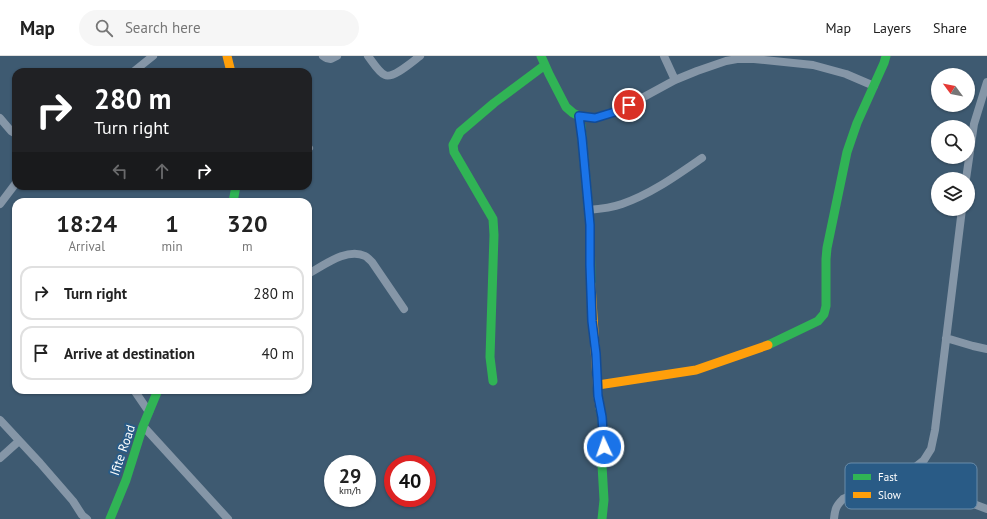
<!DOCTYPE html>
<style>
body{margin:0;font-family:"PT Sans",sans-serif;background:#f6f6f6;color:#222;height:100vh;display:flex;flex-direction:column;font-size:15px;white-space:nowrap}
*{box-sizing:border-box;margin:0}
p{font-size:13px;color:#767676}
.icon{flex:none;width:22px;height:22px;fill:none;stroke:currentColor;stroke-width:2;stroke-linecap:round;stroke-linejoin:round}
.map{position:relative;flex:1;overflow:hidden}
.side{position:absolute;left:12px;top:142px;width:300px;height:196px;display:flex;flex-direction:column;background:#fff;border-radius:12px;box-shadow:0 1px 3px #0004}
.side>*{flex:none}
.guide{position:absolute;left:12px;top:12px;width:300px;height:122px;border-radius:12px;box-shadow:0 1px 3px #0004;background:#202124;color:#fff;overflow:hidden}
.needle{width:26px;rotate:302deg}
.fabs{position:absolute;left:931px;top:12px;display:grid;gap:8px}
.fabs a{display:grid;place-items:center;width:44px;height:44px;border-radius:50%;background:#fff;box-shadow:0 1px 3px #0004;font-size:20px}
.speed{position:absolute;left:324px;top:399px;display:flex;gap:8px;font-size:20px;font-weight:700;text-align:center}
.speed>*{display:grid;place-content:center;width:52px;height:52px;border-radius:50%;background:#fff;box-shadow:0 1px 3px #0004;line-height:1}
.speed small{font-size:10px;font-weight:400}
.speed .limit{border:6px solid #d22;background:#fff;color:#111}
.pin{position:absolute;display:grid;place-items:center;width:34px;height:34px;color:#fff;margin:-17px;border:2px solid #fff;border-radius:50%;box-shadow:0 1px 4px #0007}
.me{position:absolute;width:44px;margin:-22px;rotate:357deg;stroke-linejoin:round;filter:drop-shadow(0 0 3px #0008)}
.turn{display:flex;align-items:center;gap:14px;height:84px;padding:0 16px;font-size:18px}
.turn .icon{width:52px;height:52px;stroke-width:2.5}
.turn b{display:block;font-size:28px;line-height:34px}
.lanes{display:flex;align-items:center;height:38px;padding:0 16px;background:#0003;justify-content:center;gap:20px;direction:ltr}
.lanes .off{opacity:.35}
.eta{display:flex;justify-content:space-evenly;align-items:center;height:68px;text-align:center}
.eta b{font-size:24px;font-weight:700;line-height:28px}
ul{padding:0;list-style:none}
li{display:flex;align-items:center;gap:12px;height:54px;margin:0 8px 6px;padding:0 8px;border:2px solid #e0e0e0;border-radius:12px}
li div{flex:1}
li b{display:block;font-size:15px}
li em{font-style:normal}
header{display:flex;align-items:center;gap:24px;box-sizing:border-box;height:56px;padding:0 20px;background:#fff;border-bottom:1px solid #e0e0e0}
header strong{font-size:19px}
nav{display:flex;gap:22px;margin-inline-start:auto;font-size:14px}
.search{width:280px;height:36px;background:#f6f6f6;display:flex;align-items:center;gap:10px;box-sizing:border-box;padding:0 14px;border-radius:22px;color:#767676;font-size:15px}
.map>svg:first-child{display:block}
.lines{fill:none;stroke-linecap:round;stroke-linejoin:round}
.street{stroke:#8596a7;stroke-width:8}
.fast{stroke:#30b455;stroke-width:9}
.slow{stroke:#ff9f0a;stroke-width:9}
.route-casing{stroke:#114b97;stroke-width:10}
.route{stroke:#1a73e8;stroke-width:7}
.labels{text-anchor:middle;stroke-width:4;stroke-linejoin:round;paint-order:stroke}
.street-label{font-size:13px;fill:#fff;stroke:#295b86}
.key{fill:#295b86;stroke:#698caa;stroke-width:1}
.key-label{font-size:11px;fill:#fff}
</style>
<header>
<strong>Map</strong>
<div class="search"><svg class="icon" aria-label="search" viewBox="0 0 24 24"><circle cx="10" cy="10" r="6"/><path d="M15 15l6 6"/></svg>Search here</div>
<nav><a>Map</a><a>Layers</a><a>Share</a></nav>
</header>
<div class="map">
<svg width="987" height="463" viewBox="0 0 987 463">
<rect width="100%" height="100%" fill="#3e5a71"/>
<g class="lines">
<!-- street -->
<path class="street" d="M323,0L326,2L331,3L337,0
M368,0C372,5 379,17 385,19C393,23 413,5 420,0
M664,0L675,24
M133,16L153,0
M579,60L595,62L618,55L675,24L697,15L726,5L737,3H754L813,9L846,18L874,30
M0,62L11,75L16,78
M308,93L309,92
M966,123L974,68L987,26
M0,148L16,127
M588,154C600,153 611,152 622,148C651,138 676,120 702,102
M308,218C323,210 347,191 365,200C367,201 370,204 372,206L404,253
M946,282L973,290L987,293
M134,334L149,356
M0,364L40,407L73,445L82,459L87,463
M143,370L228,463
M0,402L19,385
M914,412L927,427L939,435L987,453
M834,463C835,453 836,450 843,443L914,412L924,404L931,393L935,374L962,153"/>
<!-- fast -->
<path class="fast" d="M541,0L549,18L566,51L573,57L579,60L581,70L590,169L591,228
M233,146L236,130
M768,289L818,265L824,258L826,250V203L827,192L847,96L857,67L884,7L886,0
M493,325L490,301L494,179L493,163L454,96L453,89L460,76L494,47L545,9
M600,352L602,361L604,391L602,409L604,444L602,463
M110,463L126,424L143,370L158,334"/>
<!-- slow -->
<path class="slow" d="M227,0L231,16
M591,228L598,340L600,352
M598,329L696,314L768,289"/>
</g>
<g class="lines">
<!-- route casing -->
<g class="route-casing">
<path id="route" d="M604,391L602,361L598,340L596,298L592,265L590,209V169L582,82L579,60L595,62L618,55L629,49"/>
</g>
<!-- route -->
<use href="#route" class="route"/>
</g>
<g class="labels">
<!-- street labels -->
<g class="street-label">
<text transform="translate(122 394) rotate(-71)" y="5">Ifite Road</text>
</g>
</g>
<!-- legend -->
<rect x="845" y="407" width="132" height="46" rx="6" class="key"/>
<rect x="853" y="418" width="18" height="6" fill="#30b455"/>
<rect x="853" y="436" width="18" height="6" fill="#ff9f0a"/>
<g class="key-label">
<text x="878" y="425">Fast</text>
<text x="878" y="443">Slow</text>
</g>
</svg>
<div class="fabs">
<a><svg class="needle" viewBox="-14 -14 28 28"><path d="M0-13l5 13h-10z" fill="#e53935"/><path d="M0 13l5-13h-10z" fill="#767676"/></svg></a>
<a><svg class="icon" aria-label="search" viewBox="0 0 24 24"><circle cx="10" cy="10" r="6"/><path d="M15 15l6 6"/></svg></a>
<a><svg class="icon" aria-label="layers" viewBox="0 0 24 24"><path d="M12 4l9 5-9 5-9-5zM3 14l9 5 9-5"/></svg></a>
</div>
<div class="speed"><div>29<small>km/h</small></div><div class="limit">40</div></div>
<div class="pin" style="left:629px;top:49px;background:#d93025"><svg class="icon" aria-label="arrive" viewBox="0 0 24 24"><path d="M6 21V4h12l-3 4 3 4H6"/></svg></div>
<svg class="me" style="left:604px;top:391px" viewBox="-20 -20 40 40"><circle r="17" fill="#1a73e8" stroke="#fff" stroke-width="3"/><path d="M0-11L8 9 0 5-8 9z" fill="#fff"/></svg>
<div class="guide">
<div class="turn"><svg class="icon" aria-label="right" viewBox="0 0 24 24"><path d="M7 20v-9h11M14 6l5 5-5 5"/></svg><div><b>280 m</b>Turn right</div></div>
<div class="lanes"><svg class="icon off" aria-label="left" viewBox="0 0 24 24"><path d="M17 20v-9H6M10 6l-5 5 5 5"/></svg><svg class="icon off" aria-label="ahead" viewBox="0 0 24 24"><path d="M12 20V5M6 11l6-6 6 6"/></svg><svg class="icon" aria-label="right" viewBox="0 0 24 24"><path d="M7 20v-9h11M14 6l5 5-5 5"/></svg></div>
</div>
<section class="side">
<div class="eta">
<div><b>18:24</b><p>Arrival</p></div>
<div><b>1</b><p>min</p></div>
<div><b>320</b><p>m</p></div>
</div>
<ul>
<li><svg class="icon" aria-label="right" viewBox="0 0 24 24"><path d="M7 20v-9h11M14 6l5 5-5 5"/></svg><div><b>Turn right</b></div><em>280 m</em></li>
<li><svg class="icon" aria-label="arrive" viewBox="0 0 24 24"><path d="M6 21V4h12l-3 4 3 4H6"/></svg><div><b>Arrive at destination</b></div><em>40 m</em></li>
</ul>
</section>
</div>
